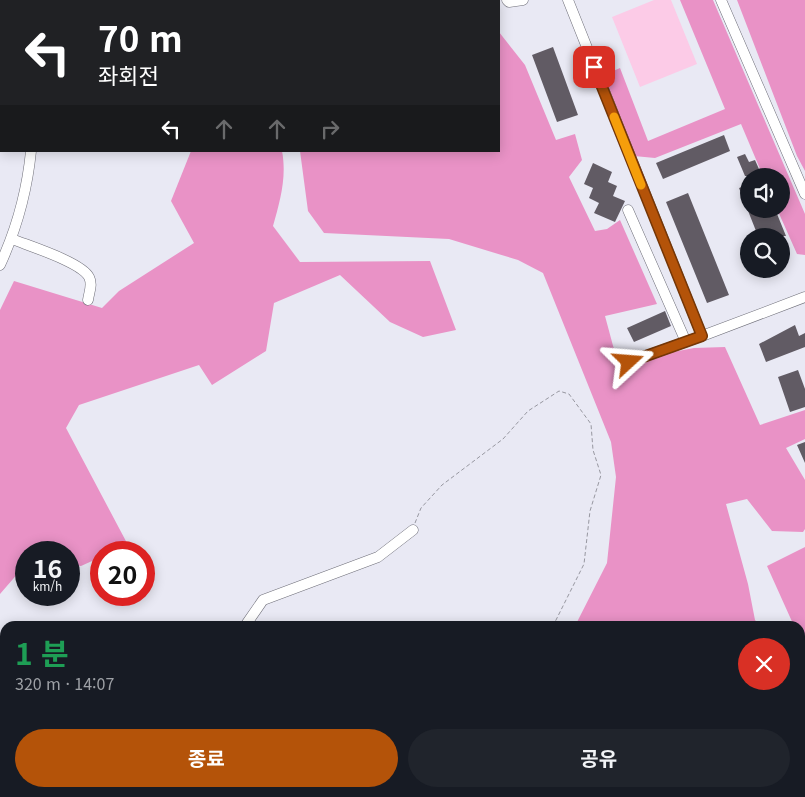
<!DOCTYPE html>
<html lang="ko">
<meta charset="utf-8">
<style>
body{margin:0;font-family:Georgia,"Noto Sans KR",serif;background:#20242c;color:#f1f3f6;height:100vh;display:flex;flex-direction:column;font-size:19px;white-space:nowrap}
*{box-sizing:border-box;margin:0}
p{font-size:16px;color:#9ea1a6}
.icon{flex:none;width:28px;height:28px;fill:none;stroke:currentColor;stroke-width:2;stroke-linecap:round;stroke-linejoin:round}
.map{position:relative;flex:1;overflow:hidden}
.details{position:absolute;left:0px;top:621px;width:805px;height:176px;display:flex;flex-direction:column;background:#171b24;border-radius:15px 15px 0 0;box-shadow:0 2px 12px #0003}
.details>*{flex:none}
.guide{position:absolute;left:0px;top:0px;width:500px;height:152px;box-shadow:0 2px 12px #0003;background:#202124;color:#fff;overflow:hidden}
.buttons{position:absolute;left:740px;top:168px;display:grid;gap:10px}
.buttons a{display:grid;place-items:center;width:50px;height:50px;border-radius:50%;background:#171b24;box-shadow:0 2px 12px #0003;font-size:25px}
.speed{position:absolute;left:15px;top:541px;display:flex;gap:10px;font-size:25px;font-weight:700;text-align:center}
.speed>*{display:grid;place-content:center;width:65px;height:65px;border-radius:50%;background:#171b24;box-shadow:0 2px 12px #0003;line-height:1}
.speed small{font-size:12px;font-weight:400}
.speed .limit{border:8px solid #d22;background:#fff;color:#111}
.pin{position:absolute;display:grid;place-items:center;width:42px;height:42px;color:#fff;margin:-21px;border-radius:10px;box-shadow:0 2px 8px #0006}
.me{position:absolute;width:55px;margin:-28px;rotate:71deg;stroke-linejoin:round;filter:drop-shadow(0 0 4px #0008)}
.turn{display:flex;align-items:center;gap:18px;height:105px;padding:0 15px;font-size:22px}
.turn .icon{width:65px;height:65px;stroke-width:2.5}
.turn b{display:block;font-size:35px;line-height:42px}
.lanes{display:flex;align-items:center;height:48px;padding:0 15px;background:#0003;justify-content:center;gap:25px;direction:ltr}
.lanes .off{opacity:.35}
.round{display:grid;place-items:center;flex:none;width:52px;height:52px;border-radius:26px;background:#20242c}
.overview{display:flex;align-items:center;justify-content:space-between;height:85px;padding:0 15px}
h1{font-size:30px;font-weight:700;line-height:38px;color:#1e9e55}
.action{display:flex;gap:10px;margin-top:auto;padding:10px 15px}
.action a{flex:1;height:58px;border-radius:30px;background:#b45309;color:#fff;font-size:20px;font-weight:700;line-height:58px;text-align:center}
.action a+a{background:#20242c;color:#f1f3f6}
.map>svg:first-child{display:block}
.green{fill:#fccbe7}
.forest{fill:#e992c6}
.water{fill:#3ab4e1}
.building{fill:#615b64}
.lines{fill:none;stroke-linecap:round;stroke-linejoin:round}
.minor-casing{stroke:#6e6e78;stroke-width:11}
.path{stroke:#9797a0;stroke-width:1;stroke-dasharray:4 2.5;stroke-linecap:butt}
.minor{stroke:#fff;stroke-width:10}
.route-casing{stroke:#753606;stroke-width:12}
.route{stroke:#b45309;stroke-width:9}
.slow{stroke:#f59e0b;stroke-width:9}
</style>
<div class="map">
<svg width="805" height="797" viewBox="0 0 805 797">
<rect width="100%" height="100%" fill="#e9e9f4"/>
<!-- green -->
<path class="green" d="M654,0H671L697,64L640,87L612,17Z"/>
<!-- forest -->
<path class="forest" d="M147,0H248V1H145Z
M273,0H408V1H273Z
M680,0H713L805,214V255L797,254L777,209H781V176H763L741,124L655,158L634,156L602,76L620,68L648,141L725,109Z
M737,0H805V171L797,156Z
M499,32L525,65L556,140L575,134L582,160L569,177L595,231L607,229L620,220L657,304L605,316L619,368L652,356L694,348L725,347L760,425L805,410V439L786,448L805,480V529L803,532L772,531L747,499L726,504L748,584L755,620L760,626H575L607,563L616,477L611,442L543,273L518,260L449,239L324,233L308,211L300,151H499Z
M191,151H282C287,177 280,201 273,226L300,262L430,261L456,330L423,337L390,322L340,275L274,303L266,351L212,385L199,365L79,405L66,428L128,545L111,552H101V557L81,566L69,565V552H26V564L0,594V310L14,281L102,308L119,291L194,243L171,201Z
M805,547V693H800V626H794L767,566Z"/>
<!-- water -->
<path class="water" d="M0,0H57L1,1L0,115Z"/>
<!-- building -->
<path class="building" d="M553,47L578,115L557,122L532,55Z
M724,135L730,151L663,179L656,163Z
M745,154L749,162L755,160L762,176H745L737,157Z
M593,163L612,172L608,182L617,186L613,196L625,201L615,222L594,213L599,203L589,198L593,188L584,184Z
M749,185V209H775L786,236H758L739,188Z
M688,193L729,295L707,303L666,202Z
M665,311L671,326L634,342L627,328Z
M795,325L799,336L805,333V347L766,362L759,344Z
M798,370L805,389V407L790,412L778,377Z
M805,442V463L797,445Z"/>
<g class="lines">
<!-- minor casing -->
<g class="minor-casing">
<path id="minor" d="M507,0L509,2L523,0
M568,0L702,336L805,297
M721,0L805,194
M126,1L128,0
M628,210L686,342
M12,239C29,246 81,262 89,277C93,285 89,292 88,300
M0,265C17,228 27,192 31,151
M629,362L702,336
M245,626L263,600L378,557L413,530
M7,797L12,792"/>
</g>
<!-- path -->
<path class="path" d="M415,523L421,508L442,485L503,439L528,411L559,391L569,394L591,424L593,450L601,475L590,511L584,564L553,626
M179,626L180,621
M800,707H805"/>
<!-- minor -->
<use href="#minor" class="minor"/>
</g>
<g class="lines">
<!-- route casing -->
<g class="route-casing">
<path id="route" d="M594,67L702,336L629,362"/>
</g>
<!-- route -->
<use href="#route" class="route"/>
<!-- slow -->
<path class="slow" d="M614,117L641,185"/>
</g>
</svg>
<div class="buttons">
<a><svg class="icon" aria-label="sound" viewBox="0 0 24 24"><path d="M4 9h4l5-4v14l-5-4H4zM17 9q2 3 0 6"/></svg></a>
<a><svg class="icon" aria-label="search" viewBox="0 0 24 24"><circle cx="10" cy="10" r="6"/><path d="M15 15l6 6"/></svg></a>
</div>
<div class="speed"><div>16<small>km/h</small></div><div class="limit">20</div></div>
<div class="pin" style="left:594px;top:67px;background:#d93025"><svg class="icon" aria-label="arrive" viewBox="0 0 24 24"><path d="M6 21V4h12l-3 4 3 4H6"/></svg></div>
<svg class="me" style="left:629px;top:362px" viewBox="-20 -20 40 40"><path d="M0-17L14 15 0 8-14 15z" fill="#b45309" stroke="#fff" stroke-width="4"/></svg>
<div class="guide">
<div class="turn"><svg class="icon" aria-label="left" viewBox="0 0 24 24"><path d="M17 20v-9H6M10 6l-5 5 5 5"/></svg><div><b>70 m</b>좌회전</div></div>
<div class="lanes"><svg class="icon" aria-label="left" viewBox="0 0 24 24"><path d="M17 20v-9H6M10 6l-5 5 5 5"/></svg><svg class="icon off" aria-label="ahead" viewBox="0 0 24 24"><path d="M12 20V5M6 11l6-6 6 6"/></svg><svg class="icon off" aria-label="ahead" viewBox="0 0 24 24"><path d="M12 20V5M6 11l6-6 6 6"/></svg><svg class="icon off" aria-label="right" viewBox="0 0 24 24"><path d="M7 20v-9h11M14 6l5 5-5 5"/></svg></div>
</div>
<section class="details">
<div class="overview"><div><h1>1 분</h1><p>320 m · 14:07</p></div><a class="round" style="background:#d93025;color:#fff"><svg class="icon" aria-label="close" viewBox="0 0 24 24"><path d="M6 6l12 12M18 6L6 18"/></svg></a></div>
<div class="action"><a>종료</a><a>공유</a></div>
</section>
</div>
